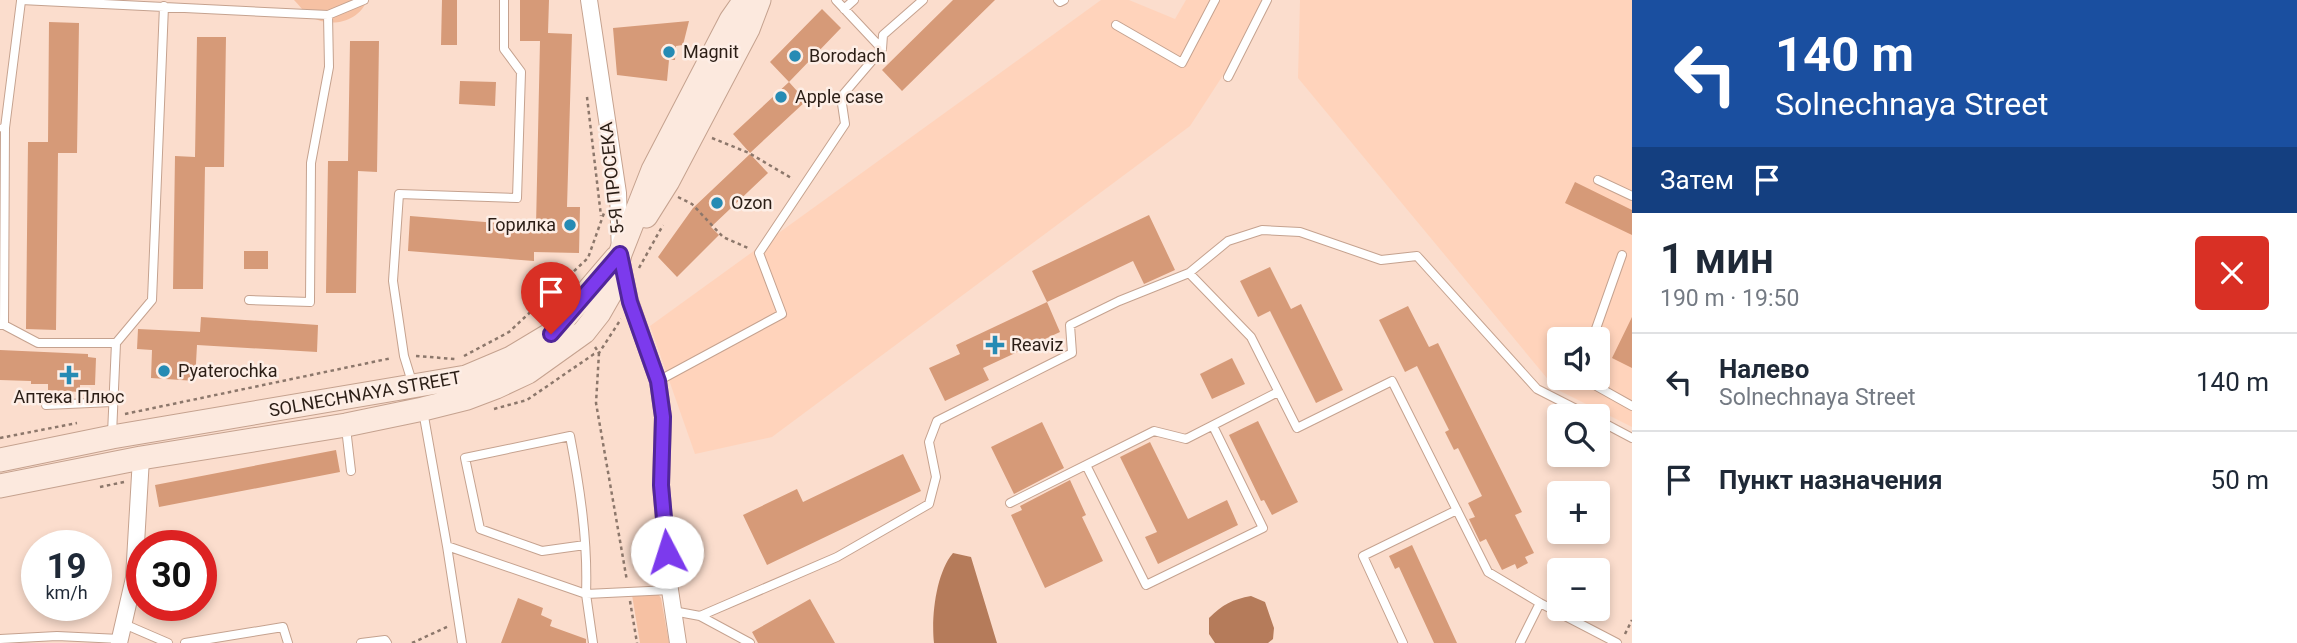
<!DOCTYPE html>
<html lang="ru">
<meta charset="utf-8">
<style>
body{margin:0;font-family:Roboto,sans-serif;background:#f2f2f3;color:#1f2937;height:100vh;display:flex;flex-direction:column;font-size:26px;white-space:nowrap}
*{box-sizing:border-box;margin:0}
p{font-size:23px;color:#747a83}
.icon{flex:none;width:38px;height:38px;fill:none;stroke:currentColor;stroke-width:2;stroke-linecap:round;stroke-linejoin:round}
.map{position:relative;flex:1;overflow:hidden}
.panel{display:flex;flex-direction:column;background:#fff;width:665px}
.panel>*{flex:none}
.top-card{background:#1a4fa0;color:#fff;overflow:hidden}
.controls{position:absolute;left:1547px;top:327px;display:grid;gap:14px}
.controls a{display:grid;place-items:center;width:63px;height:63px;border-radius:7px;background:#fff;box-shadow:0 4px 10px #0003;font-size:35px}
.speed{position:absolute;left:21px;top:530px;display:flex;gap:14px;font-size:35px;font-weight:700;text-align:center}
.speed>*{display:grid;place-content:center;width:91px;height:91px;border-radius:50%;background:#fff;box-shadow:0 4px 10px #0003;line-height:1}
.speed small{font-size:18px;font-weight:400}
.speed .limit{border:10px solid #d22;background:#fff;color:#111}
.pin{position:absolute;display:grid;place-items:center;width:60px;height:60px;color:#fff;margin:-72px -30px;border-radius:50% 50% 50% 0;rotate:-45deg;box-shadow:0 0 7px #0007}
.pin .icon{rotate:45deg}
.me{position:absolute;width:77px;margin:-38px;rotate:355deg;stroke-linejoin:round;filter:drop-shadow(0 0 5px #0008)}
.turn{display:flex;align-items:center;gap:24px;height:147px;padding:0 28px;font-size:32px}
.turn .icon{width:91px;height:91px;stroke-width:2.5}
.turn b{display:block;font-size:49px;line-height:60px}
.then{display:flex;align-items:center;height:66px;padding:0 28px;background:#0003;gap:14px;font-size:26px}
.round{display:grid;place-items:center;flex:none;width:74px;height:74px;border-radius:7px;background:#f2f2f3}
.head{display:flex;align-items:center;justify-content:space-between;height:119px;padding:0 28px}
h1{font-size:42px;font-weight:600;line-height:52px}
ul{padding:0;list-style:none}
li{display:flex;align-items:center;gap:21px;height:98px;padding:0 28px;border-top:2px solid #e0e1e3}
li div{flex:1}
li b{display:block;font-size:26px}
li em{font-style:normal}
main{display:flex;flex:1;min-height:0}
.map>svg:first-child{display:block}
.built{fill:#ffd3bb;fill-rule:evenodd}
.green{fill:#f6c1a3}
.water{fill:#b57b5a}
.building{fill:#d69a78}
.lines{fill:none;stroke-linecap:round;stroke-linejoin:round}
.lane-casing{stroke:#c5a28f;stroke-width:10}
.street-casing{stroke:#c5a28f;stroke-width:18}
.secondary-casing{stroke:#c5a28f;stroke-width:25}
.path{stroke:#8c776b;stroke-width:2.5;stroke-dasharray:3.5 3.5;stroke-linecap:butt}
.lane{stroke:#fff;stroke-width:8}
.street{stroke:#fff;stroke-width:16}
.secondary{stroke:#fce9de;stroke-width:23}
.route-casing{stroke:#51269a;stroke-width:18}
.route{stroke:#7c3aed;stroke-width:12}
.poi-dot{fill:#268bb4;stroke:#fdeee6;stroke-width:2.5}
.labels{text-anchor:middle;stroke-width:5;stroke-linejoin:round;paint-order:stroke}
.poi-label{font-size:18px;fill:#2b1e16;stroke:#fdeee6;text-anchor:start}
.street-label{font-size:18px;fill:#2b1e16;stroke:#fdeee6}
</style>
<main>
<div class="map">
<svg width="1632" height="643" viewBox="0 0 1632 643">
<rect width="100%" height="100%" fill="#fbddcd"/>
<!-- built -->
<path class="built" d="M1101,0H1129L1175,19L1186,0H1272L1190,126L772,437L695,454L650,326Z
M1300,0H1632V427L1556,389L1298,78ZM1559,340H1598V378H1559Z"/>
<!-- green -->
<path class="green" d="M294,0H367C359,22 330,29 310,16C304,12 299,5 294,0Z
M654,589L661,598L669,643H640L632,595Z"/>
<!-- water -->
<path class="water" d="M953,553L971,557L997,643H934C931,617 936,573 953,553Z
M1251,596L1265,602L1274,628L1273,639L1268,643H1215L1209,634V618C1222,605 1233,599 1251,596Z"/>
<!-- building -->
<path class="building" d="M442,0H457V45H441Z
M520,0H549L548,33L572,34L567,207H580L579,253L534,252V261L408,251L410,216L536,226L540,41H520Z
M953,0H995L902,91L882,70Z
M822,9L841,28L789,82L770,62Z
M689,21L683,45L676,46L675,60H669L667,81L617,75L613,28Z
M49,22L79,23L77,153H58L56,330L26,329L28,142H48Z
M197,37H226L224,167H205L203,289H173L175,156L195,157Z
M350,41H379L377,172L358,171L356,293H326L328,161H348Z
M460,81L496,82L495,106L459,104Z
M789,82L806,101L750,153L733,134Z
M750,154L768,173L711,227L719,235L677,277L658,257L693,208Z
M1575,182L1632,210V235L1565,203Z
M1149,215L1175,270L1144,284L1133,261L1047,302L1032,271Z
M244,251H268V269H244Z
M1270,267L1291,309L1301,304L1343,390L1316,403L1270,311L1258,317L1240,281Z
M1047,302L1060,332L983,368L989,380L945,401L929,368L960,354L956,345Z
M1408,306L1429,347L1438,343L1522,512L1515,515L1534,553L1525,557L1528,563L1517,569L1515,564L1502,570L1486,539L1480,542L1469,519L1475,517L1468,503L1482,496L1458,448L1454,450L1445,432L1449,430L1417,366L1405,372L1379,320Z
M201,317L318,325L317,352L197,345L195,381L151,378L152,350L137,349L138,329L200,332Z
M1632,317V368L1612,358Z
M0,350L88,354V357L96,358L95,385H80V392L48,390V384H31V381L0,380Z
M1232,358L1245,384L1212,399L1200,374Z
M1258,421L1298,502L1272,515L1264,500L1261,501L1229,435Z
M1042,422L1064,468L1014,494L991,447Z
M1150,442L1188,519L1227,500L1238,525L1158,564L1145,537L1157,532L1120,457Z
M336,450L340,472L159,507L155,485Z
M903,454L921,491L767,565L743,515L797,489L803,502Z
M1070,480L1086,515L1082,517L1103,561L1045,588L1011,515L1022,510L1020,506Z
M1412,545L1457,643H1434L1399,567L1395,569L1389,556Z
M518,598L543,608L541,615L552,620L550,626L586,639V643H501Z
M810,599L835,643H758L752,632Z"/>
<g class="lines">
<!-- lane casing -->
<g class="lane-casing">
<path id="lane" d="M21,0L328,15L364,0
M836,0L882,49L883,35L923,0
M1058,0L1060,2L1064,0
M844,9L854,0
M1116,25L1182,63L1215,0
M1228,77L1267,0
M3,128H5L21,1
M1598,180L1632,196
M1189,273L1228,241L1262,230L1300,232L1381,260L1417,256L1537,389L1590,416
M249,300L310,302L311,163L329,67L328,15
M0,325H4L5,128
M4,325L38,343H116
M1592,340L1622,255
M1582,378L1632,406
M658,381L782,314L759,253L845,124L841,97L882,49
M412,382L404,356L393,281L399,194L517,198L521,72L504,49V0
M46,405L112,402
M423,411L447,546
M1598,420L1632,438
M346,428L351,471
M112,434L116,343L152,300L164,6
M1086,465L1146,585L1263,528L1213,426
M1010,503L1154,431L1186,439L1278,392
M673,611L700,616L750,643
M700,616L837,557L929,504L936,477L929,442L937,421L1072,353L1070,325L1119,301L1189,273L1251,337L1297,428L1392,381L1488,572L1540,603L1617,643
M124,624L168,643
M0,639L57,636L120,639
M185,643L283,627L288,643
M361,643L385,640L387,643
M462,643L447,546L586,594C588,541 580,488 570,436L465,458L480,529L542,551L585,545
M593,643L586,594L670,590
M1403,643L1363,556L1457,510
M1520,643L1540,603"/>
</g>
<!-- street casing -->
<g class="street-casing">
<path id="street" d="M589,0L618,193L620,254L630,301L658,381L663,417L661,485L670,590L678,643
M119,643L134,578L141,458"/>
</g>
<!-- secondary casing -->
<g class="secondary-casing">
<path id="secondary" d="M646,216L668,181L748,29L759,0
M0,460L112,437L466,377L511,358L551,334L616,258
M0,486L141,458L346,425L423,409L467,398L496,387L528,372L584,332L599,313L611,292L620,254L653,170L731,20L745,0"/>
</g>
<!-- path -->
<path class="path" d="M587,97L601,216
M712,138L749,153L793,179
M678,197L692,204L723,237L748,248
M639,268L663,225
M595,347L599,353L596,403L627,581
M416,356L455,359
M464,356L509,332L588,258L604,213
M494,409L527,400L594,354L599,353L621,319
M125,414L392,358
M0,438L77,423
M100,487L124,482
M630,601L637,643
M1625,634L1632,620
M412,643L449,626"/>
<!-- lane -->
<use href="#lane" class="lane"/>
<!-- street -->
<use href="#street" class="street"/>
<!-- secondary -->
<use href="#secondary" class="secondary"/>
</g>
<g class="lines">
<!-- route casing -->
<g class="route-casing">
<path id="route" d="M551,334L620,254L630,302L658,381L663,417L661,485L667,552"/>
</g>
<!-- route -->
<use href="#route" class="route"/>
</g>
<!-- markers -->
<g class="poi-dot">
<circle cx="669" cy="52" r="7"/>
<circle cx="795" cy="56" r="7"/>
<circle cx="781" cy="97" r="7"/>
<circle cx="717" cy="203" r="7"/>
<circle cx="570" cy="225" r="7"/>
<path d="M991.5 334.5h7v7h7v7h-7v7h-7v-7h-7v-7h7z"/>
<circle cx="164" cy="371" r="7"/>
<path d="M65.5 364.5h7v7h7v7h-7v7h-7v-7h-7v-7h7z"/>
</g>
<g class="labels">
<!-- poi labels -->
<g class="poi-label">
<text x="683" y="58">Magnit</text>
<text x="809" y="62">Borodach</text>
<text x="795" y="103">Apple case</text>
<text x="731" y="209">Ozon</text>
<text x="556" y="231" text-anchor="end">Горилка</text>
<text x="1011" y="351">Reaviz</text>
<text x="178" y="377">Pyaterochka</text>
<text x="69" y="403" text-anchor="middle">Аптека Плюс</text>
</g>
<!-- street labels -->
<g class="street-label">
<text transform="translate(612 178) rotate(-96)" y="6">5-Я ПРОСЕКА</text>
<text transform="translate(365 394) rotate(-10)" y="6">SOLNECHNAYA STREET</text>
</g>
</g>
</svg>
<div class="controls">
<a><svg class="icon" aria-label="sound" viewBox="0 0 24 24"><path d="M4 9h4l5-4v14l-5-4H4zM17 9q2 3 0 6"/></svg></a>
<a><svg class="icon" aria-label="search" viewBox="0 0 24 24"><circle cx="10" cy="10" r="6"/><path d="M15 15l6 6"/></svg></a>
<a>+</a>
<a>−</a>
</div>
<div class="speed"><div>19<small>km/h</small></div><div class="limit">30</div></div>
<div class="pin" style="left:551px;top:334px;background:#d93025"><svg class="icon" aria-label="arrive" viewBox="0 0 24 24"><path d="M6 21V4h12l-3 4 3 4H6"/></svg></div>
<svg class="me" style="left:667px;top:552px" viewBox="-20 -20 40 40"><circle r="19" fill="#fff"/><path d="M0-13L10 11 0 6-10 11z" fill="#7c3aed"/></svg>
</div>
<section class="panel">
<div class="top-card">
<div class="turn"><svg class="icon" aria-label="left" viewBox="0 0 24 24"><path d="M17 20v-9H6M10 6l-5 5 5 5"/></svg><div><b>140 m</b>Solnechnaya Street</div></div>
<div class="then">Затем<svg class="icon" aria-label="arrive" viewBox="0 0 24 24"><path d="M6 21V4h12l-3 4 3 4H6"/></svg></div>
</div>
<div class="head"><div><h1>1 мин</h1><p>190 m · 19:50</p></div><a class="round" style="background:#d93025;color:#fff"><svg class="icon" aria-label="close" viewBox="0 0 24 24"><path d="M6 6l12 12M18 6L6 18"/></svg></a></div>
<ul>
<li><svg class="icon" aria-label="left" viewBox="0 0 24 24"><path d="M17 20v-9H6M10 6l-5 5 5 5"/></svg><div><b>Налево</b><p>Solnechnaya Street</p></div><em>140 m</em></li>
<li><svg class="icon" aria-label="arrive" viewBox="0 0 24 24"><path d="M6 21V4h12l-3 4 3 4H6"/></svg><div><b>Пункт назначения</b></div><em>50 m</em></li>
</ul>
</section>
</main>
